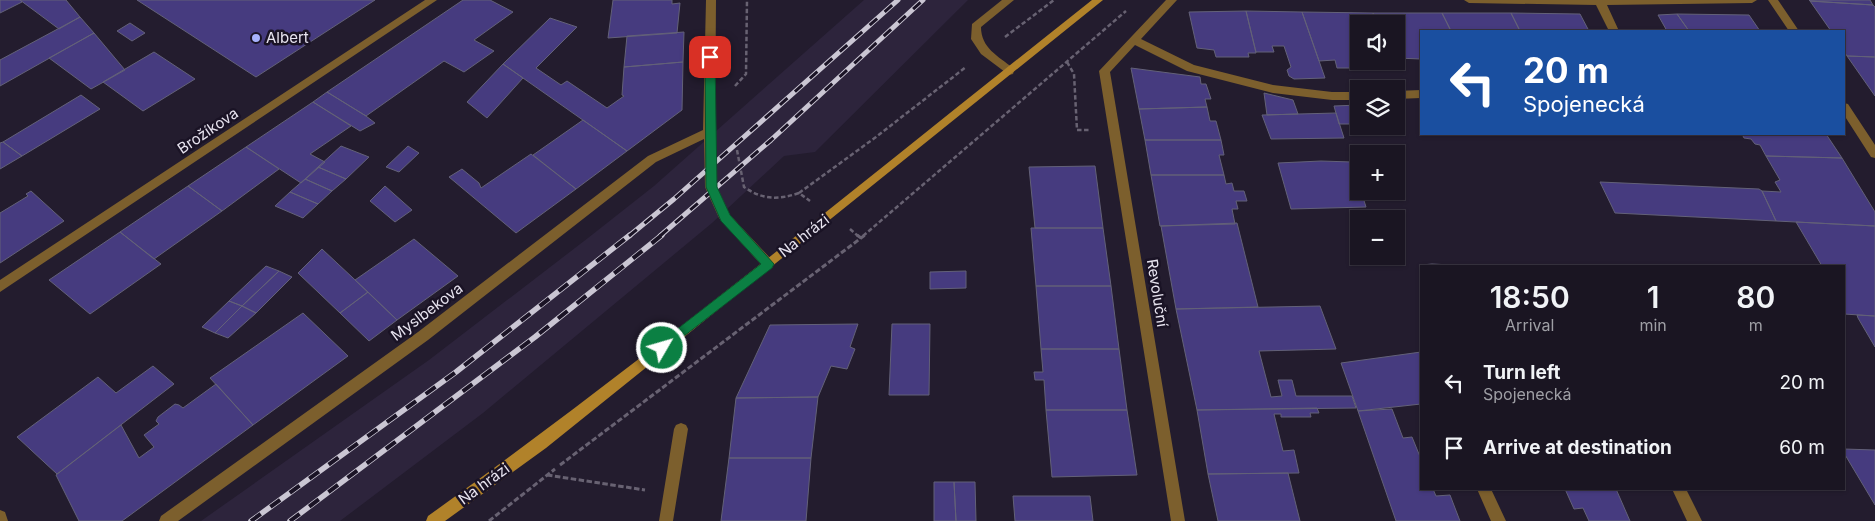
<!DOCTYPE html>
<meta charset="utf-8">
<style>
body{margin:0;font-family:Inter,sans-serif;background:#231e2a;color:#f1f3f6;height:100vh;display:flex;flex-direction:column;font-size:19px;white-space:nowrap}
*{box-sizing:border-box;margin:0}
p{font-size:16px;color:#9f9fa5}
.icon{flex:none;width:28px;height:28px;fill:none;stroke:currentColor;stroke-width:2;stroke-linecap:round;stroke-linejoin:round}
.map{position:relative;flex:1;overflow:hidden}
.sheet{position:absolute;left:1420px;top:265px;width:425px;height:225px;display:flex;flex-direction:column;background:#1a1522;border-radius:0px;box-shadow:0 1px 4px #0004,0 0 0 1px #383440}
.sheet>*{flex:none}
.guide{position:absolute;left:1420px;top:30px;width:425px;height:105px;border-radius:0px;box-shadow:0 1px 4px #0004,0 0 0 1px #383440;background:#1a4fa0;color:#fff;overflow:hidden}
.fabs{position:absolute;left:1350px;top:15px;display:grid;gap:10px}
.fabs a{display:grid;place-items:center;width:55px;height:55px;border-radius:0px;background:#1a1522;box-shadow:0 1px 4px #0004,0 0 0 1px #383440;font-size:25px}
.pin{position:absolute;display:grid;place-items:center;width:42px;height:42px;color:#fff;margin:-21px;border-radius:10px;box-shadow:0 2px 8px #0006}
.me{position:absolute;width:55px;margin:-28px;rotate:52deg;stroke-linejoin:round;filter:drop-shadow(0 0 4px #0008)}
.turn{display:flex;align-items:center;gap:18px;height:105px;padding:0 20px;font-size:22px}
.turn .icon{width:65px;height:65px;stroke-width:2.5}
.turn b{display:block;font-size:35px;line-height:42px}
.eta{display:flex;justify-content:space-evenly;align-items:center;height:85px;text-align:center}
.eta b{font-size:30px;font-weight:600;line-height:35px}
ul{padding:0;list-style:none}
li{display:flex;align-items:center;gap:15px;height:65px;padding:0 20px}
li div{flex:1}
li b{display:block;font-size:19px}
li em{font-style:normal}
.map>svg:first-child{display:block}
.built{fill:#2d243c}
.building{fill:#463b7f;stroke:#636178}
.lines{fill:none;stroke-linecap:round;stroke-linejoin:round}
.path-far1{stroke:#686272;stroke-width:2.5;stroke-dasharray:4.5 2.5;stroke-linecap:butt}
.path{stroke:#686272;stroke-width:3;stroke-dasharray:5.5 2.5;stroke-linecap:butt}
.lane{fill:#7c5f2d;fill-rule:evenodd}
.street{fill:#7c5f2d;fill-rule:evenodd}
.secondary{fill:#b1822a;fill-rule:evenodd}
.rail-far1-casing{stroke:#cac6d3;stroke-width:5}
.rail-casing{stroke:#cac6d3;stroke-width:5.5}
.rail-far1{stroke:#1a1325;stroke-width:3;stroke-dasharray:10;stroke-linecap:butt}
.rail{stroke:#1a1325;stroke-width:4;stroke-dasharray:12;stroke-linecap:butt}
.route{fill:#0b8043;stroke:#07532c}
.poi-dot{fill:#a7b1fc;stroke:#1a1325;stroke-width:2}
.labels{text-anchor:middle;stroke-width:5;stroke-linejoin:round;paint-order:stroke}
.poi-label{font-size:15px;fill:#e8e4f0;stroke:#1a1325;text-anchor:start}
.street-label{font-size:15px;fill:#e8e4f0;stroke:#1a1325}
</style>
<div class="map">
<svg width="1875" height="521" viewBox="0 0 1875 521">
<rect width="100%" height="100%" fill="#231c2e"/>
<!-- built -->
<path class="built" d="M864,0H968L815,152L784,156L712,223L483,413L340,521H201L429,360L588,238L654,186Z"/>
<!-- building -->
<path class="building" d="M0,0H20L22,2L0,13Z
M20,0H66L80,17L59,29Z
M137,0H375L256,77Z
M463,0H490L513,12L474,40L494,51L464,72L444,61L366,116L327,92Z
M613,0H672V4L680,3L677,33L608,38Z
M1809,0H1870L1873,5L1810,1Z
M1810,1L1873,5L1875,7V57L1847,56L1844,51V31H1831Z
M1246,11L1302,12L1325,78L1294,79L1289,76L1287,70L1291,67L1284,46H1272L1274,52H1256Z
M1246,11L1256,53H1248L1249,57H1216L1214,50L1197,48L1189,12Z
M1302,12L1373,13L1377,24H1359V55H1351L1356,68H1337L1335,60L1319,61Z
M1373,13H1442L1451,31H1421V59L1396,58V24H1377Z
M1442,13H1511L1520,31H1451Z
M1511,13L1580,14L1589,31H1520Z
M1677,14L1749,15L1760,31H1689Z
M1677,14L1689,31H1667L1658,15Z
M80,17L94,33L0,86V60Z
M550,18L577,27L536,68L561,85L567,81L607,108L624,96L622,95L624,67L683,62L682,110L627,151L503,64Z
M130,23L145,33L132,41L117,31Z
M684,32L683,62L624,67L627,36Z
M94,33L125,70L91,89L49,58Z
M154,52L195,79L143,111L103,82Z
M1847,56L1875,57V96Z
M503,64L523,78L487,118L467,102Z
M1131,68L1200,77L1201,84H1206L1211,99H1205L1207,107L1139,109Z
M327,92L366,116L375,123L360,131L313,102Z
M1264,93L1293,100L1298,114L1267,115Z
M81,95L100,109L22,156L3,142Z
M313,102L351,126L310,154L325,162L301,183L246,147Z
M1359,105V124H1339L1334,106Z
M1207,107L1210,121H1216L1221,140H1145L1139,109Z
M1336,113L1344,138L1271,139L1262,115Z
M583,120L627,151L576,189L533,155Z
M1742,134H1826L1842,158L1766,156L1760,145L1755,144L1751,139L1744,138Z
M1145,140H1221L1224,155H1219L1224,175H1151Z
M3,142L22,156L0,169V143Z
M341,146L369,157L346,179L318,167Z
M408,146L419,153L399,172L386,167Z
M246,147L279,169L222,211L188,186Z
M531,154L576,189L516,233L449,177L462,169L479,183L481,188Z
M1766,156L1842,158L1875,212V226L1776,221L1762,191L1781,192L1775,182L1780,180Z
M1321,161L1352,162L1359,183V191H1361L1366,207L1291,209L1278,163Z
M1095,166L1103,228H1035L1029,167Z
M318,167L346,179L332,191L305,179Z
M1151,175H1224L1226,184L1232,183L1234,191H1244L1247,201H1236L1238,209H1232L1235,224L1160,226Z
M305,179L332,191L318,204L290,192Z
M1600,182L1759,189L1762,191L1776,221L1615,213Z
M188,186L222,211L154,259L120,232Z
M385,186L412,210L395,222L370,201Z
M31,191L64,221L0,263V213L28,196L26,194Z
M290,192L318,204L303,218L275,206Z
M1796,222L1875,226V316L1844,314V266H1822Z
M1237,223L1258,307L1176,309L1161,226Z
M1031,228H1103L1111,286H1036Z
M120,232L161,264L90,314L49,280Z
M414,239L458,276L397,320L355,280Z
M322,249L368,292L340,313L298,273Z
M1432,264L1470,266L1422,265Z
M266,266L279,271L242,306L229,301Z
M279,271L292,277L256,313L242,306Z
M966,271V288L930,289V272Z
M1036,286H1111L1119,349H1041Z
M368,292L397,320L369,341L340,313Z
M229,301L242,306L215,333L202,327Z
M242,306L256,313L228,338L215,333Z
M1320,306L1336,349L1259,351L1271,397L1282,396L1278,380H1292L1296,396H1352L1356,408L1197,410L1176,309Z
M303,313L348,356L253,425L210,378Z
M1857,315L1875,316V347L1858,318Z
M858,324L850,347L855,349L847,369L831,366L818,397L736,398L770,325Z
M892,324H930L929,395H889Z
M1041,349H1119L1127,410H1046L1044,380H1035L1034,372H1043Z
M1421,352V404L1358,411L1341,363Z
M153,366L174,384L57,474L17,437L98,377L116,393Z
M216,384L253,425L122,521H79L56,475L121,425L139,458L154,447L144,435L159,424L156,421L158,417L175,404L179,405L183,408Z
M818,397L811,458H729L736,398Z
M1317,408L1319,413H1310L1311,417H1281V414H1274L1283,451L1294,450L1299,473L1208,474L1197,410Z
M1392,409L1403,438L1412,437L1421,459V489H1433L1436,496L1450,495L1460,521H1396L1358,411Z
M1046,410H1127L1137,475L1052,477Z
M1844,449L1875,450V505L1844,453Z
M729,458H811L806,521H721Z
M1288,473L1300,521H1218L1208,474Z
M934,482H954L956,521H934Z
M954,482H975L976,521H956Z
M1565,489H1616L1630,521H1589L1583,508L1574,509Z
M1013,496H1090L1093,521H1015Z"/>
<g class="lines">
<!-- path-far1 -->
<path class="path-far1" d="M1005,37L1054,0
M1067,62L1074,74L1077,130H1090
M735,86L746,74L747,0
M737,150L744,187C763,200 778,200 799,193L810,201
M799,193L876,137L966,67
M850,229L858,236
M863,236L1126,11"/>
<!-- path -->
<path class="path" d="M857,235L861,238
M560,465L865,235
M547,475L645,490
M489,521L555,469"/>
<!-- lane -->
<path class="lane" d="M1477,489H1491L1506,521H1491Z
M1672,489H1686L1702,521H1687Z"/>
<!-- street -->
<path class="street" d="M425,0H437L0,292V280Z
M706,0H716L715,132L717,187L730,215L772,260L774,264L772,268H764L719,218L705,187L704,139L656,162L428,340L178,521H159L161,516L418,332L648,156L703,130Z
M1002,0H1014L981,27C981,48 998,56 1013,68L1014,71L1013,74L1009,75L981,54L971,39L972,24Z
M1166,0H1177L1141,39L1194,65L1273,85L1332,92H1359V100H1332L1273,93L1187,71L1135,45L1110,72L1185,521H1171L1099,71Z
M1464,0H1757L1752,3L1607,5L1619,31H1609L1596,5L1469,3Z
M1768,0H1778L1799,31H1789Z
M1421,90V98L1396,99V91Z
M1844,103L1848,104L1875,145V158L1871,157L1844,115Z
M681,423L686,425L688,429L673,521H659L674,429L676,425Z
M0,510L5,512L8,521H0Z"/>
<!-- secondary -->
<path class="secondary" d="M1092,0H1103L546,448L445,521H426L428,516C656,353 872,174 1092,0Z"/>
<!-- rail-far1 casing -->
<g class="rail-far1-casing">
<path id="rail-far1" d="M629,236L674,199L898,0
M660,236L771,140L923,0"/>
</g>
<!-- rail casing -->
<g class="rail-casing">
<path id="rail" d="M251,521L456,372L630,235
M290,521L535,337L662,235"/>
</g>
<!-- rail-far1 -->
<use href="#rail-far1" class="rail-far1"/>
<!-- rail -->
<use href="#rail" class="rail"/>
</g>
<!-- route -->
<path class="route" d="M710,53L715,57L717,187L730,215L774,264L772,268L662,353L658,351L656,348L658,344L761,264L721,221L706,187L705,57Z"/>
<!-- markers -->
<circle class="poi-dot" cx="256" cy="38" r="5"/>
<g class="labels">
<!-- poi labels -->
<g class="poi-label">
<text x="266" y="43">Albert</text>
</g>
<!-- street labels -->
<g class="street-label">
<text transform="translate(208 131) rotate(-34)" y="5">Brožíkova</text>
<text transform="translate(804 236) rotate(-38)" y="5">Na hrázi</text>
<text transform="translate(1157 293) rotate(81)" y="5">Revoluční</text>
<text transform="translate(427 312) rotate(-37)" y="5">Myslbekova</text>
<text transform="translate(484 484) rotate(-36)" y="5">Na hrázi</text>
</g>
</g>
</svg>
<div class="fabs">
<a><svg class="icon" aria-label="sound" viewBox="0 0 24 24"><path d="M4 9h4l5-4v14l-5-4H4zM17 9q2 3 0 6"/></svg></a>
<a><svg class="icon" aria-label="layers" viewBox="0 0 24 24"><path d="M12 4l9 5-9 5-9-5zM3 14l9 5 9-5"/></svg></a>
<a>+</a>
<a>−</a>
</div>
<div class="pin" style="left:710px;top:57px;background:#d93025"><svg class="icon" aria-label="arrive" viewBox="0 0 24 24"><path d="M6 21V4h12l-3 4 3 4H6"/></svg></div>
<svg class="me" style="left:662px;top:348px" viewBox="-20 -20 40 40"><circle r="17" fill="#0b8043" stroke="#fff" stroke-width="3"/><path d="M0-11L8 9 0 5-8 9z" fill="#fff"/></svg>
<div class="guide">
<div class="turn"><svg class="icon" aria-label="left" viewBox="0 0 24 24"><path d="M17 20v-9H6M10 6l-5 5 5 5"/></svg><div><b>20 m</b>Spojenecká</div></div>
</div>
<section class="sheet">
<div class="eta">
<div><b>18:50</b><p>Arrival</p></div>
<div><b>1</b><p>min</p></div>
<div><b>80</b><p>m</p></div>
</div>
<ul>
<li><svg class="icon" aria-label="left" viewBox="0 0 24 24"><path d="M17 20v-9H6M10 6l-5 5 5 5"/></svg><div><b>Turn left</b><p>Spojenecká</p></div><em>20 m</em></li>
<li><svg class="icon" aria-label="arrive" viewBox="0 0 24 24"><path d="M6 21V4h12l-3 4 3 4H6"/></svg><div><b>Arrive at destination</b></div><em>60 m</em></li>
</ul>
</section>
</div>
